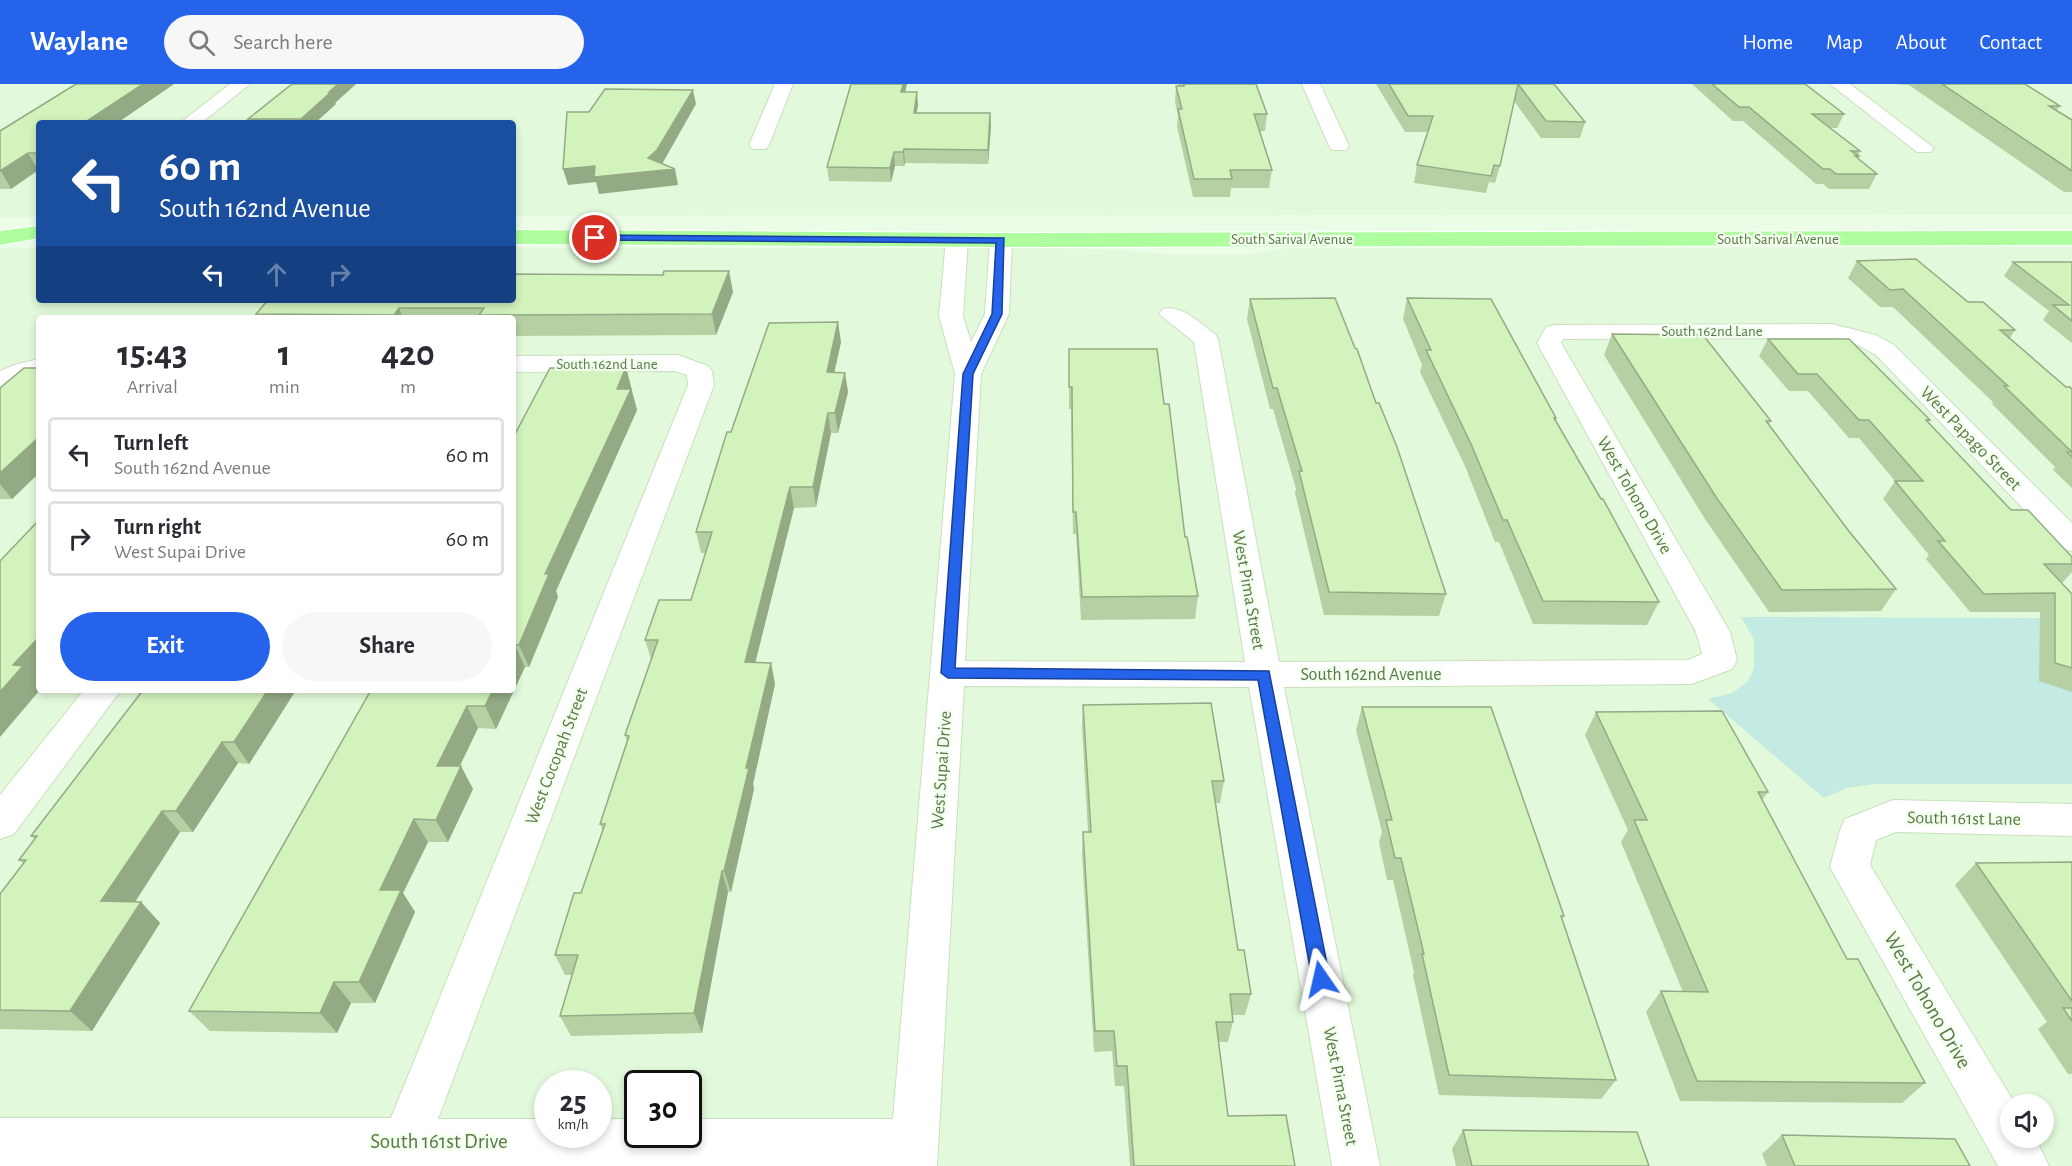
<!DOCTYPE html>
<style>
body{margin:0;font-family:"Alegreya Sans",sans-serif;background:#f7f7f7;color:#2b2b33;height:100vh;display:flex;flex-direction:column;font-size:22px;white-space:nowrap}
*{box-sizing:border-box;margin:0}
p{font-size:20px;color:#7c7c81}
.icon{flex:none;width:33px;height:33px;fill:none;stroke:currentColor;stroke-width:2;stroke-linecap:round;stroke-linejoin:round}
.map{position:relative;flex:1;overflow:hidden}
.panel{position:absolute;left:36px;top:231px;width:480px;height:378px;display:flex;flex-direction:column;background:#fff;border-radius:6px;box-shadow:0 3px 9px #0003}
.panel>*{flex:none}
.banner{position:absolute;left:36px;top:36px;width:480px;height:183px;border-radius:6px;box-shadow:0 3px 9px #0003;background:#1a4fa0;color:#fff;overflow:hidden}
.fabs{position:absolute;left:2000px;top:1010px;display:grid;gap:12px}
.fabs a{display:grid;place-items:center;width:54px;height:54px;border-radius:50%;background:#fff;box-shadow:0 3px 9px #0003;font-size:30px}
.speed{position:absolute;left:534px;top:986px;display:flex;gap:12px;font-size:30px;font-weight:700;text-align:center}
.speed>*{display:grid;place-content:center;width:78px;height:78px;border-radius:50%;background:#fff;box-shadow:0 3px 9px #0003;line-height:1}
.speed small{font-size:15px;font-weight:400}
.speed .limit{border:3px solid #111;border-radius:9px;background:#fff;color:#111}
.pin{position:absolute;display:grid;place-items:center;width:51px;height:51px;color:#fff;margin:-26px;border:3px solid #fff;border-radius:50%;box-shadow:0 2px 6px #0007}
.me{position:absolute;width:66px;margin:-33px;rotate:349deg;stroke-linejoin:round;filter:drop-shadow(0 0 4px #0008)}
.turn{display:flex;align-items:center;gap:21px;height:126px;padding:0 24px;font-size:27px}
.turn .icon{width:78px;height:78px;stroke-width:2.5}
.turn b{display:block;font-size:42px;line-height:51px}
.lanes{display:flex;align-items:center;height:57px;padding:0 24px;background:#0003;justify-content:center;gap:30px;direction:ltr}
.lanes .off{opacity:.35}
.eta{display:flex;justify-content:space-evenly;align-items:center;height:102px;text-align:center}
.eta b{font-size:36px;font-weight:700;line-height:42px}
.primary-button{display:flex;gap:12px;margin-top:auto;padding:12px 24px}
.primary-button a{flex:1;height:69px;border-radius:36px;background:#2563eb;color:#fff;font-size:24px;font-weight:700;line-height:69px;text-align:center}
.primary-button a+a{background:#f7f7f7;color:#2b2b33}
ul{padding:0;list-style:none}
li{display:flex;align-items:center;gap:18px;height:75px;margin:0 12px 9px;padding:0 12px;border:3px solid #e1e1e2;border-radius:6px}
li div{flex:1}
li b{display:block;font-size:22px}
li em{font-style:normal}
header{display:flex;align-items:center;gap:36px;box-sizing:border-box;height:84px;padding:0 30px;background:#2563eb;color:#fff}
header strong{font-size:28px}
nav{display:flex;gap:33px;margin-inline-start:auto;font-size:21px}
.search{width:420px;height:54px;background:#f7f7f7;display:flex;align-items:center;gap:15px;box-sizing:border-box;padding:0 21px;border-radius:33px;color:#7c7c81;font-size:22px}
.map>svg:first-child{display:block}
.residential{fill:#e2fadb;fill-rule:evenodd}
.green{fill:#c4ebe3}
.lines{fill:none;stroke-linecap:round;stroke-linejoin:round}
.minor-casing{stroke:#c9e0be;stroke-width:2}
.major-casing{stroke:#fff;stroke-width:2}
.minor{fill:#fff;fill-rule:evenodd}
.major{fill:#aefd9e;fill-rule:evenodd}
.wall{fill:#b5d1a3}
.shaded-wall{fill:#94aa84}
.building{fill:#d3f3bd;stroke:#94aa84;stroke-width:1.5}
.route{fill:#2563eb;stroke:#184099;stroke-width:1.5}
.labels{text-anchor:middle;stroke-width:4.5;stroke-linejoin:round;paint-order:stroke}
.far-street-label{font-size:15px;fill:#5e774a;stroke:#f1ffed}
.street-label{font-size:18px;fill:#5e774a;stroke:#f1ffed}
.near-street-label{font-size:21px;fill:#5e774a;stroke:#f1ffed}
</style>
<header>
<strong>Waylane</strong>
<div class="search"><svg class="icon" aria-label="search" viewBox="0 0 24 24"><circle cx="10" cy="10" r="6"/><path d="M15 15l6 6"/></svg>Search here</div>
<nav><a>Home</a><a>Map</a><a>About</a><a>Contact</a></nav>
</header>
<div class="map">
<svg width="2072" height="1082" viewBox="0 0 2072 1082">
<rect width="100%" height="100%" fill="#ebfde7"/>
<!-- residential -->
<path class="residential" d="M0,0H2072V131L513,132V39H39V133H0Z
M2072,163V1082H0V164H39V216H513V164H1054L1110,165L1174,171H1246L1289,164ZM39,234H513V606H39ZM548,999H598V1050H548ZM638,999H688V1050H638ZM2010,1020H2043V1053H2010Z"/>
<!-- green -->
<path class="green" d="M1741,533L2072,534V700H1875L1847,704L1824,714L1708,615L1732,609L1747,598L1754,585V555Z"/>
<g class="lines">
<!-- minor casing -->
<g class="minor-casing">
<path id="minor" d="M230,0H250L201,39H180Z
M775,0H793L769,61L766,65H752L749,61Z
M1302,0H1320L1349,62L1346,66H1332L1329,62Z
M1830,0H1850L1934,64L1931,68H1917Z
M957,149L965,151L968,156L963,232L971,258L985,230L990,156L993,151L1001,149L1009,151L1012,156L1009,230L981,290L965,577L1245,578L1194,258L1159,230L1163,225C1182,220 1199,239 1215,250L1218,255L1279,578L1688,576L1702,570L1696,548L1537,259L1546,243L1555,241L1832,240L1876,251L1894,261L2072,439V467L2061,464L1876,271L1858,261L1832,254L1563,255L1561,259L1730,548L1737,576L1732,585L1692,600L1284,603L1380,1082H1332L1249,603L964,602L937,1082H0V1034H391L688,301L687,291L675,287L513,288V272L678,271L708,282L712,287L714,301L438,1035H548V1050H598V1035H638V1050H688V1035H893L955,290L939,232L946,156L949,151Z
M39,275V291L0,305V287L14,281Z
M84,606H121L14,750L0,755V711Z
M1893,716L2072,720V752L1896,748L1876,756L1870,781L2015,1020H2010V1053H2035L2049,1082H1998L1830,783L1840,746L1845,735Z"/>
</g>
<!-- major casing -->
<g class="major-casing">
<path id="major" d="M39,142V154L0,161V147Z
M513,146L1001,149L2072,147V161L1001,163L513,160Z"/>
</g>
<!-- minor -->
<use href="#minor" class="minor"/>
<!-- major -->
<use href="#major" class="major"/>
</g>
<!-- wall -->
<path class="wall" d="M76,0H174L117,39H39V86L11,105H0V47Z
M292,0H356L335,19L336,20L315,39H250L248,35Z
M851,0H907L905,8L918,21L917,29H990L991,42L988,80L905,79L904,82H895L891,98L829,97L827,83Z
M1178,0H1256L1267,30L1265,47H1260L1272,86L1269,104H1231L1230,113H1193L1177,42L1178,32L1175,18L1176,2H1178Z
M1376,0H1554L1585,38L1580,54H1541L1514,17L1500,82L1495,99L1489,98L1486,109L1414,99L1417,81L1428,48H1405Z
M1692,0H1805L1844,30L1837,44H1830L1860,67L1858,72H1859L1858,75L1877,90L1869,105H1829L1823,100H1816L1743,37H1733Z
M1893,0H2025L2060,22L2057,26L2072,36V108H2064L1909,1Z
M1857,177L1968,218L2015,246L2010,254L2066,303L2072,305V404L2053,386L2055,383L1992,320L1993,318L1893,223H1880L1848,194Z
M2013,178H2072V259L2043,236L2049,227L2004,192Z
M733,208L716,251L513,252V234H258L256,230Z
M1407,214L1556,334L1555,337L1659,518L1647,541L1533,540L1499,458H1495L1465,382L1420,288L1422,281L1403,235Z
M1250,215L1376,319L1446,510L1439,532L1324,531L1295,409L1296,405L1273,325H1270L1247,235Z
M1612,250L1771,337L1769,340L1848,446L1896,505L1881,527L1769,528L1705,435L1604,271Z
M1768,255L1930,336L1928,338L2011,426L2072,473V488L2063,498H2061L2072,510V608L2039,597L2040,528H1970L1926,475L1929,471L1883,415L1895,397L1859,354H1849L1808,307H1789L1759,272Z
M841,258L834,288L845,289L848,308L838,349H831L816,423L794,424L755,578L771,579L775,600L753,700L754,705L731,808H728L702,949L571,952L560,932L572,891H565L555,871L581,809L603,747L600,740L627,658L625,651L651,575L645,556L691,516L706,469H701L696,448L731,348Z
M1069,265L1164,320L1185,453L1198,512L1195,535L1081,536L1076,450H1073L1071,325H1069Z
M39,284V389L12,415H0V304Z
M632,304L631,307L637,326L556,507L558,513L529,583H525L496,645L478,644L460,682L473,705L448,758H428L403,809L415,828L375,919H351L337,949L210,947L189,927L371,606H513L515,350Z
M296,606L249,680L238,679L193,748H180L135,818H141L160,839L92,947L0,945V810L23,779L19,776L35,756L31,752Z
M1083,621L1224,697L1220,719H1216L1238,866L1251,910L1245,931H1232L1233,938L1228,958H1218L1228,1032L1295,1082H1130L1124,1002H1115L1112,967L1094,968L1082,770L1083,748H1088L1082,643Z
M1362,623L1564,832L1562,835L1616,996L1601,1015L1439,1011L1413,891L1414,888L1393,796H1387L1379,758L1382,748L1356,646Z
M1596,628L1768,708L1762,716L1847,875L1925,999L1902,1019L1680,1017L1646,928L1661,907L1683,908L1621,758L1628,746L1585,651Z
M2072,778V990H2068L2038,945L2047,938L1955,801L1976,779Z
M1463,1046L1649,1082H1456L1452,1065Z
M1782,1051L1970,1082H1767L1762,1070Z"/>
<!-- shaded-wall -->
<path class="shaded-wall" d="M143,0H174L117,39H84Z
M338,0H356L335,19L336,20L315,39H303L301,35Z
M903,0H907L902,21L901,8Z
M693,6L696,20L661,82L675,85L678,101L599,110L596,98L568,101L563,85L648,74Z
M917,8L918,21L914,42V29Z
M990,29L991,42L988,80V66Z
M904,65L905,79L904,82L903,68Z
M894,68L895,82L891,98L890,84Z
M28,69L38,86L11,105L1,87Z
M729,187L733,208L716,251L712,230Z
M399,224L403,234H395L394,231Z
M838,238L841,258L830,308L827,288Z
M626,283L637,326L556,507L558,513L529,583L519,561L545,490L617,305Z
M845,289L848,308L838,349L835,329Z
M828,329L831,349L816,423L813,403Z
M39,353V389L12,415L0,400V389Z
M790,403L794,424L750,600L745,578Z
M39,553V596L37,598L39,600V606H40L0,653V608L13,581Z
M515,561L525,583L496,645L485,622L493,606H513V565Z
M771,579L775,600L753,700L754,705L731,808L724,787L746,684Z
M268,606H296L249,680L234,658Z
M467,622L478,644L449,704L437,682Z
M222,658L238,679L193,748L176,727Z
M461,682L473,705L448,758L436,736Z
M162,727L180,748L122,838L101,817Z
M414,735L428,758L403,809L415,828L375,919L359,898L380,806Z
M722,787L728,808L702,949L694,929Z
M141,818L160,839L92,947L70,927Z
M334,898L351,919L337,949L320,929Z"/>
<!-- building -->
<path class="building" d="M76,0H143L84,39H39V69H28L0,87V47Z
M292,0H338L329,8H331L301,35H248Z
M851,0H903L901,8H917L914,29H990L988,66L904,65L903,68H894L890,84L827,83Z
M1184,0H1256L1267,30H1254L1272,86H1230L1232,95H1194L1178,25H1182L1176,2H1184Z
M1389,0H1518L1500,82L1494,81L1491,92L1417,81L1433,32H1408Z
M1518,0H1554L1585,38L1546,37Z
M1712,0H1805L1844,30H1812L1860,67H1851L1859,72H1855L1877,90H1836L1830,85H1823L1749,23H1739Z
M1942,0H2025L2060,22H2049L2072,36V87Z
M605,5L693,6L657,66L648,74L675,85L594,93L595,82L563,85L567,28H589Z
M1916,175L1968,218H1983L2015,246H2000L2066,303H2070L2072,305V368L2004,302H2008L1903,205L1890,206L1857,177Z
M2013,178H2072V237L2053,221H2069Z
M664,187H729L712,230L479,231L484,224H399L394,231L256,230L268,216H513V190L663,191Z
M1335,214L1355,264L1357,265L1376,319H1379L1397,363L1446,510L1329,508L1299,387H1302L1277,304H1273L1250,215Z
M1407,214L1491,215L1556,334H1554L1601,415H1603L1659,518L1543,517L1507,436H1503L1471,360L1426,266H1431Z
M838,238L827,288L845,289L835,329H828L813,403H790L745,578L771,579L746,684H749L724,787H722L694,929L560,932L578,871H555L574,809H581L605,740H600L629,652L625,651L658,556H645L659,516H691L712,448H696L727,348H731L769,239Z
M1612,250L1703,251L1771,337H1766L1848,446L1896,505L1782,506L1716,413Z
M1768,255H1849L1930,336H1926L2011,426H2028L2072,473V480H2044L2072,510V584L2055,579V509L1984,510L1938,457H1945L1895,397H1923L1869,336H1859L1817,290H1798Z
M1069,265H1157L1164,320H1169L1185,453H1187L1198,512L1082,513L1076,428H1073L1072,303H1069Z
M626,283L617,305H631L545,490H549L519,561H515L513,565V350H515L550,284Z
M24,284H39V353L0,389V304Z
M2067,368H2072V373Z
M39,436V553L13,581L23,582L0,608V477Z
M143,606H268L234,658H222L176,727H162L101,817L141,818L70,927L0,926V810L26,776H19L37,752H31Z
M371,606H493L485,622H467L437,682H461L436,736L414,735L380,806H401L359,898H334L320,929L189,927Z
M1211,619L1224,697H1212L1238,866H1244L1251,910H1230L1233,938H1216L1228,1032L1286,1031L1295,1082H1134L1127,982H1117L1114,947H1095L1083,748H1091L1083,621Z
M1362,623H1491L1564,832H1561L1616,996L1449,991L1422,870H1424L1401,774H1395L1386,736H1392Z
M1722,627L1768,708H1758L1847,875H1858L1925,999L1697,997L1661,907L1708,908L1634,736H1647L1596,628Z
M2072,778V917L1976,779Z
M2063,924H2072V937Z
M1463,1046L1637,1048L1649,1082H1472Z
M1782,1051L1955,1055L1970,1082H1795Z"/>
<!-- route -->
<path class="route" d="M595,151L1004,154L1002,230L973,290L955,584L1269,587L1330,895L1327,900L1321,903L1315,900L1312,895L1258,596L948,594L941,589L963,290L992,230L996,159L592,156V152Z"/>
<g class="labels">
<!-- far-street labels -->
<g class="far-street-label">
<text x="1292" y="160">South Sarival Avenue</text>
<text x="1778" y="160">South Sarival Avenue</text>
<text x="1712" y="252">South 162nd Lane</text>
<text x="607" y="285">South 162nd Lane</text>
</g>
<!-- street labels -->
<g class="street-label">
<text transform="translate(1971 354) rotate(46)" y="6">West Papago Street</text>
<text transform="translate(1635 411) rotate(60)" y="6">West Tohono Drive</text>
<text transform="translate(1249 506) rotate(80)" y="6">West Pima Street</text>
<text x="1371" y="596">South 162nd Avenue</text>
<text transform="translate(556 672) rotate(-69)" y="6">West Cocopah Street</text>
<text transform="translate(941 686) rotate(-86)" y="6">West Supai Drive</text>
<text transform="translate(1964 734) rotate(1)" y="6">South 161st Lane</text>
<text transform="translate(1341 1002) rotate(79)" y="6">West Pima Street</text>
</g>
<!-- near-street labels -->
<g class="near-street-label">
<text transform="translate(1928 916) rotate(60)" y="7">West Tohono Drive</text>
<text x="439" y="1064">South 161st Drive</text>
</g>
</g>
</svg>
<div class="fabs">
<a><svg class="icon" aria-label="sound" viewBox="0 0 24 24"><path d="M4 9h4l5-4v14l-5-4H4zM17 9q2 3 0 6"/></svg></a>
</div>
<div class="speed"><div>25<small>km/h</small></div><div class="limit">30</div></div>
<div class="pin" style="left:595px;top:154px;background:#d93025"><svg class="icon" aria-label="arrive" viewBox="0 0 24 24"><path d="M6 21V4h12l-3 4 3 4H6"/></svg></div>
<svg class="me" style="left:1321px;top:895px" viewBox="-20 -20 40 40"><path d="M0-17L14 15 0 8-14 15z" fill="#2563eb" stroke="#fff" stroke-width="4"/></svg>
<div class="banner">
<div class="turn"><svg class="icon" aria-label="left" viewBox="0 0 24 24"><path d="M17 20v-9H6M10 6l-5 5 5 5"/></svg><div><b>60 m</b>South 162nd Avenue</div></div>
<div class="lanes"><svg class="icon" aria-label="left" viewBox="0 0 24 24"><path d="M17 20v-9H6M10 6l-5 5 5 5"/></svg><svg class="icon off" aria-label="ahead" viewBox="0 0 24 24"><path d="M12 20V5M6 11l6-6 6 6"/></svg><svg class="icon off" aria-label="right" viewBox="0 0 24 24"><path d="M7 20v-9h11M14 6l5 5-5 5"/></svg></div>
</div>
<section class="panel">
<div class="eta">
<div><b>15:43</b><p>Arrival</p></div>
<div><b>1</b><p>min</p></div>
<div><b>420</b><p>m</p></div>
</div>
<ul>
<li><svg class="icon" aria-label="left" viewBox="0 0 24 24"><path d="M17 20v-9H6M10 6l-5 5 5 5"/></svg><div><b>Turn left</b><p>South 162nd Avenue</p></div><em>60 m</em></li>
<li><svg class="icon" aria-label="right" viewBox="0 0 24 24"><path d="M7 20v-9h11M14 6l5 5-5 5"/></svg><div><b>Turn right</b><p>West Supai Drive</p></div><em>60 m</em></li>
</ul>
<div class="primary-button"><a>Exit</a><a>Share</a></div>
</section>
</div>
